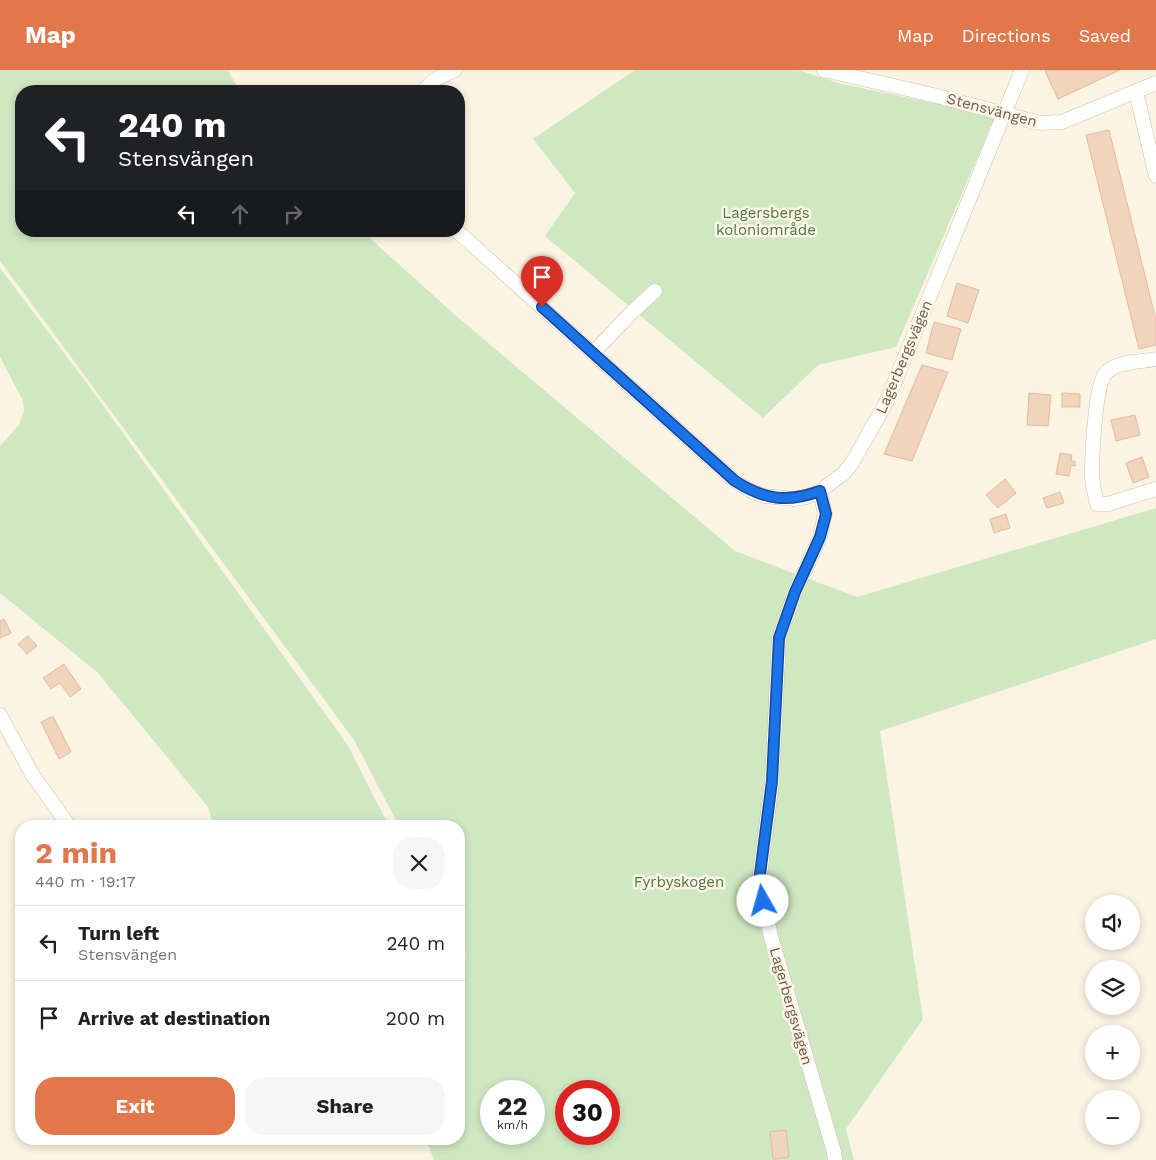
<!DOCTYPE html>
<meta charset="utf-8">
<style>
body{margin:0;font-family:"Work Sans",sans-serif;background:#f6f6f6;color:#202124;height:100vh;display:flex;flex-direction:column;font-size:19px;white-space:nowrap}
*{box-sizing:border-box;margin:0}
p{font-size:16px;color:#757577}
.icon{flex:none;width:28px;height:28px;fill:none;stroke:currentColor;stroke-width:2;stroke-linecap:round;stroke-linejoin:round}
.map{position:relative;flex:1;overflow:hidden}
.panel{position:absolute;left:15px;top:750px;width:450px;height:325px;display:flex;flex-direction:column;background:#fff;border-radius:20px;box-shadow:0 2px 8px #0003}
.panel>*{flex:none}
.hud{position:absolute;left:15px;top:15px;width:450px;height:152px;border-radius:20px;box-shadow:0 2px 8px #0003;background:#202124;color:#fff;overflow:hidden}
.fabs{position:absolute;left:1085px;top:825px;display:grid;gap:10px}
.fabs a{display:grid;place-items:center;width:55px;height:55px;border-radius:50%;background:#fff;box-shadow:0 2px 8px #0003;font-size:25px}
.speed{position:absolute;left:480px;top:1010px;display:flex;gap:10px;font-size:25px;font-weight:700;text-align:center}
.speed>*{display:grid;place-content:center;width:65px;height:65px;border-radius:50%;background:#fff;box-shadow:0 2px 8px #0003;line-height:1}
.speed small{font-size:12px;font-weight:400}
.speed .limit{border:8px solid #d22;background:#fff;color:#111}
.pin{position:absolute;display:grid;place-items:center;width:42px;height:42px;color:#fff;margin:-51px -21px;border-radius:50% 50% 50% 0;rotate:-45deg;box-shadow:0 0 5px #0007}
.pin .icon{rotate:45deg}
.me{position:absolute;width:55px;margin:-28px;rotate:353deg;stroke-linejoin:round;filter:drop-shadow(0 0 4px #0008)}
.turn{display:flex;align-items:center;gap:18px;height:105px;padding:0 20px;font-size:22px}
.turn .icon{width:65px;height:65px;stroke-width:2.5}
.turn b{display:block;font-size:35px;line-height:42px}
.lanes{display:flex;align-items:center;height:48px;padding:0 20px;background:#0003;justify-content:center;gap:25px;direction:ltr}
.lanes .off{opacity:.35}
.round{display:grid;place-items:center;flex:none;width:52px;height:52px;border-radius:20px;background:#f6f6f6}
.head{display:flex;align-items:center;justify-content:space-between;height:85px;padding:0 20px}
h1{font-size:30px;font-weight:700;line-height:38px;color:#e2774c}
.button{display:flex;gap:10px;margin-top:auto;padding:10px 20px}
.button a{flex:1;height:58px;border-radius:20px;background:#e2774c;color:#fff;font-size:20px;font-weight:700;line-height:58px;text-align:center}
.button a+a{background:#f6f6f6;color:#202124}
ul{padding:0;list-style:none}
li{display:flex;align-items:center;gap:15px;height:75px;padding:0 20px;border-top:1px solid #e0e0e0}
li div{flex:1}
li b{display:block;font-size:19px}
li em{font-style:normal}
header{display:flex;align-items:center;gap:30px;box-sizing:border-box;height:70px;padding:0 25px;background:#e2774c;color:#fff}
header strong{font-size:24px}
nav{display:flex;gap:28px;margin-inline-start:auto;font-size:18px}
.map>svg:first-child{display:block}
.green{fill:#cfe8c2;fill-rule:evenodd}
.building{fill:#f0d4bc;stroke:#e2bb9d}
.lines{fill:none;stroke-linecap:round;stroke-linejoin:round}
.minor-casing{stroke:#cebead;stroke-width:15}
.minor{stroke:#fff;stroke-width:14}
.route-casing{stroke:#114b97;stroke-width:12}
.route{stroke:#1a73e8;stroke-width:9}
.labels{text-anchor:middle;stroke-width:5;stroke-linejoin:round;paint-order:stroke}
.street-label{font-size:15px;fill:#735b4a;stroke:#fef7e9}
.park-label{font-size:15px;fill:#4f7842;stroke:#fef7e9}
</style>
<header>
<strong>Map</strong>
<nav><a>Map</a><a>Directions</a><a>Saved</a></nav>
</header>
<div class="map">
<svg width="1156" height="1090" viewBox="0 0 1156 1090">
<rect width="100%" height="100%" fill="#fbf4e3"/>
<!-- green -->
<path class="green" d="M0,0H228L239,21H21V161H362L455,245L735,481L857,527L1156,438V569L880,661L923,949L846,1059L854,1090H434L426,1069H459V897L467,887L459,871V756H399L354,670L0,191ZM491,1021H534V1064H491ZM566,1021H609V1064H566Z
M635,0H798L842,14L953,37L994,49L896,277L818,295L763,348L545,166L575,123L533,69Z
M0,198L97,327L347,674L389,756H214L208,737L98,603L0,523V376L19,355L24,341L23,331L0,287Z"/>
<!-- building -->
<path class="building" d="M1048,0H1120L1058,29L1045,1Z
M1109,60L1156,250V275L1139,279L1086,65Z
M957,213L979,220L968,253L947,246Z
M934,252L961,259L952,290L926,283Z
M922,295L948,302L912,391L884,384Z
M1029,323L1051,325L1048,356L1027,355Z
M1062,323L1080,324V337H1062Z
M1135,345L1140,365L1116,371L1111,350Z
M1060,383L1072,385L1071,391H1075V396L1071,395L1069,406L1056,404Z
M1142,387L1149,407L1133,413L1126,393Z
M1005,409L1016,423L998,438L986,425Z
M1060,422L1064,433L1047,438L1043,428Z
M1006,444L1010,458L994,463L990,449Z
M4,549L11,563L0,568V551Z
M28,566L37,576L27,584L18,574Z
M64,594L81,619L70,627L60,613L51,619L43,608Z
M53,646L71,682L59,689L41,652Z
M786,1060L789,1087L773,1089L770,1062Z"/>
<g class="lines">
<!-- minor casing -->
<g class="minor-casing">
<path id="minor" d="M824,0L933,25L1040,53L1062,52L1156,13
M423,21L436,9L455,0
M1136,22L1156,106
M457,161L735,411L751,421L764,426L794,429L806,427L820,421L844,403L852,393L887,331L1022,0
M593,283L632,242L655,221
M1156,289C1141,292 1115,291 1105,304C1095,317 1092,386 1092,404C1092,414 1095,424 1097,434H1108L1156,419
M820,421L825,444L820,467L795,522L779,568L772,711L759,813L771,867L834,1082L835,1090
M0,645L32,704L69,756"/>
</g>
<!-- minor -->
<use href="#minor" class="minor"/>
</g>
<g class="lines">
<!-- route casing -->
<g class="route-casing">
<path id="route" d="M542,237L735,411C765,430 787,433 820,421L826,444L820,467L795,522L779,568L772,711L759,812L763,831"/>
</g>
<!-- route -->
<use href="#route" class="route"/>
</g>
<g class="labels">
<!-- street labels -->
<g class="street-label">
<text transform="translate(992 40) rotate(15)" y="5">Stensvängen</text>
<text transform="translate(904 287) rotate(-67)" y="5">Lagerbergsvägen</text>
<text transform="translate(791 936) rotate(74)" y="5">Lagerbergsvägen</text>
</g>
<!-- park labels -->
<g class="park-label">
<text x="766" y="148">Lagersbergs<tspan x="766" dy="17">koloniområde</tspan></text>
<text x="679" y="817">Fyrbyskogen</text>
</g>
</g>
</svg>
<div class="fabs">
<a><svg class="icon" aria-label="sound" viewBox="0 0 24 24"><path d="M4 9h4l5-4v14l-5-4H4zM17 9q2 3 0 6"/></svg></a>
<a><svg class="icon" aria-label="layers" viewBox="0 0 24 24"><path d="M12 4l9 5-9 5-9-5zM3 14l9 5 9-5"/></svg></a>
<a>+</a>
<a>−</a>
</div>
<div class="speed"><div>22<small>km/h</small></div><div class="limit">30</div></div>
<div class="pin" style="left:542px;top:237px;background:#d93025"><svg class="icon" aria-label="arrive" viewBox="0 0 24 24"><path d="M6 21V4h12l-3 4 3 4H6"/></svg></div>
<svg class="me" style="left:763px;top:831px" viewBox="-20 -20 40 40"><circle r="19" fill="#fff"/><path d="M0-13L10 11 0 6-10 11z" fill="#1a73e8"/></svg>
<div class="hud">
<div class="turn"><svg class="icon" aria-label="left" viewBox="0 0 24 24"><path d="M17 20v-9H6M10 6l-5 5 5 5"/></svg><div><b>240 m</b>Stensvängen</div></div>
<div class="lanes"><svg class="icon" aria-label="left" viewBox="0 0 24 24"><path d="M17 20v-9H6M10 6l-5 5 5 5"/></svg><svg class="icon off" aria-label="ahead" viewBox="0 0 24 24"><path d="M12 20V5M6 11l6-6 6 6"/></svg><svg class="icon off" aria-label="right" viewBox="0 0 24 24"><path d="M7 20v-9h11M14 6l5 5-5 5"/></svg></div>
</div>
<section class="panel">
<div class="head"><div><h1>2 min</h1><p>440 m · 19:17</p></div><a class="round"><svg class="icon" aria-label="close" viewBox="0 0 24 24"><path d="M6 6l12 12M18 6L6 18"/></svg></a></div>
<ul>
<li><svg class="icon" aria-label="left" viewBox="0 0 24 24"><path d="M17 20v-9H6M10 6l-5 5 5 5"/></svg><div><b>Turn left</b><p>Stensvängen</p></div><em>240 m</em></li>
<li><svg class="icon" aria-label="arrive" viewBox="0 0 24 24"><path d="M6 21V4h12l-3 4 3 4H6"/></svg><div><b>Arrive at destination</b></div><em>200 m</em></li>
</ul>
<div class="button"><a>Exit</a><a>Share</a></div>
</section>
</div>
